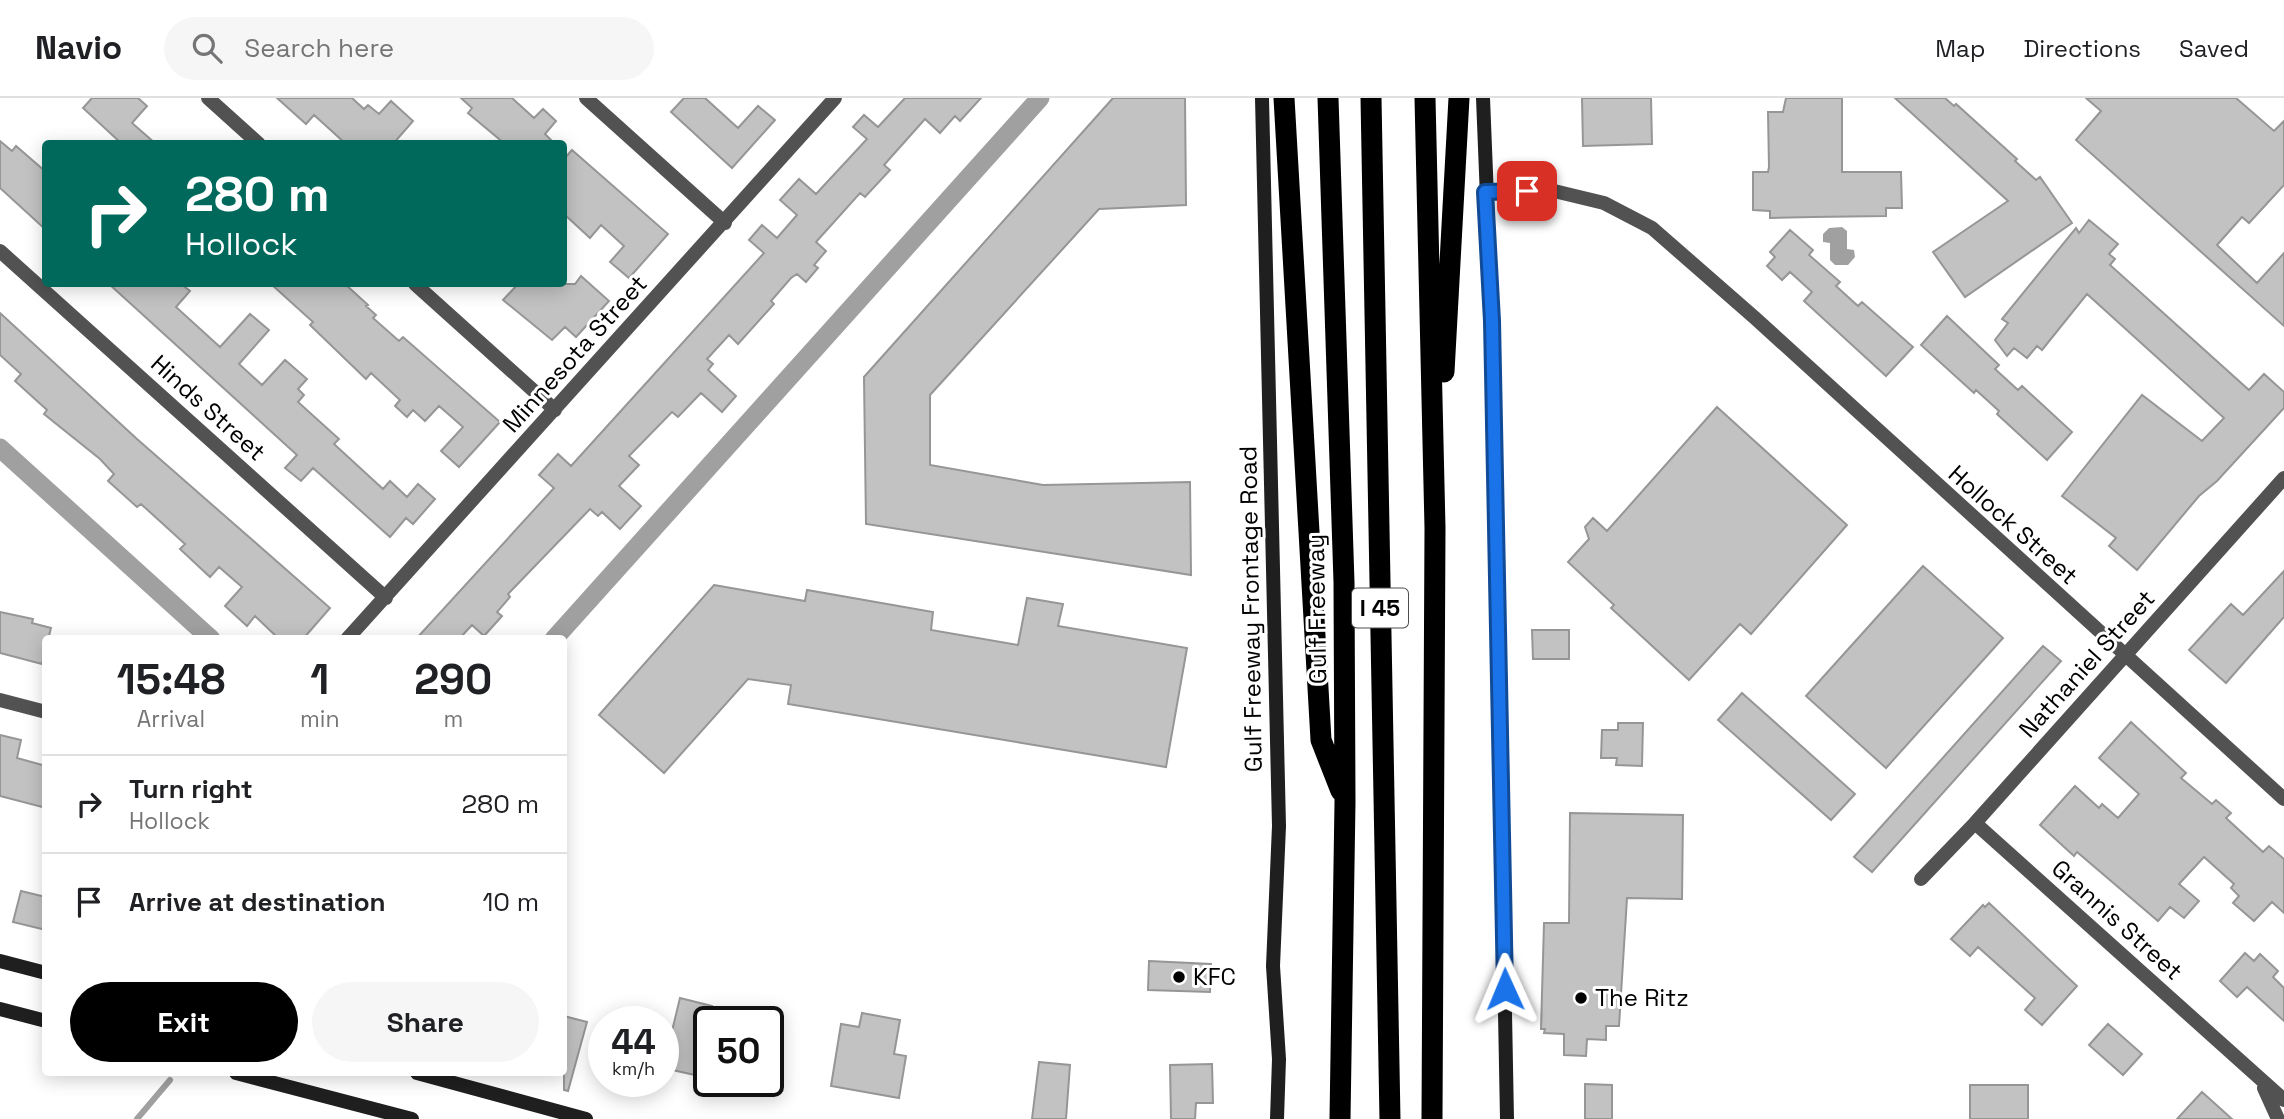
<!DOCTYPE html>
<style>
body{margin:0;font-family:"Space Grotesk",sans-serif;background:#f6f6f6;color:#202124;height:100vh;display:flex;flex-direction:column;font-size:26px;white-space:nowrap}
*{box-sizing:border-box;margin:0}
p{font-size:23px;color:#757577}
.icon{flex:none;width:38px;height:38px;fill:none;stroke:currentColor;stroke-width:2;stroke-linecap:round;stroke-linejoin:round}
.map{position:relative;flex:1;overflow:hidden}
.sheet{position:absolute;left:42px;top:537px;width:525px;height:441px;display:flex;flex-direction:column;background:#fff;border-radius:7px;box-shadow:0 4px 18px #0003}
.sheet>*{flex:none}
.guide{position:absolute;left:42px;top:42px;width:525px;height:147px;border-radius:7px;box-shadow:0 4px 18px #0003;background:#00695c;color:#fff;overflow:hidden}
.speed{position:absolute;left:588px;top:908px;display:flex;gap:14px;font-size:35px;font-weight:700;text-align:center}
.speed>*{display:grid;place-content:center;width:91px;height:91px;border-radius:50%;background:#fff;box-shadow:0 4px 18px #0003;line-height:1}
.speed small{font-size:18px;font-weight:400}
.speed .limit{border:4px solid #111;border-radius:10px;background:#fff;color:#111}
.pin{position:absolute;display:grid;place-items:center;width:60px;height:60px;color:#fff;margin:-30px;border-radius:14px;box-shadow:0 4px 10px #0006}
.me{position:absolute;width:77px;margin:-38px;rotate:359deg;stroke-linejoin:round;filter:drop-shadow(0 0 5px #0008)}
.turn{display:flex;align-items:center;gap:24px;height:147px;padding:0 28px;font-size:32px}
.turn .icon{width:91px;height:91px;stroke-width:2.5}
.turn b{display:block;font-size:49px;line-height:60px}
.eta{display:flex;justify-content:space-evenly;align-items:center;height:119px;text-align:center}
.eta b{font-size:42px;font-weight:800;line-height:49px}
.button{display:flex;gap:14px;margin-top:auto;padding:14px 28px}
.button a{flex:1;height:80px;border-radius:42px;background:#000;color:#fff;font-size:28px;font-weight:800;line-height:80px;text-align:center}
.button a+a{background:#f6f6f6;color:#202124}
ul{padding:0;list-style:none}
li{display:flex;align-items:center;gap:21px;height:98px;padding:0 28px;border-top:2px solid #e0e0e0}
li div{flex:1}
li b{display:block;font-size:26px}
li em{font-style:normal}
header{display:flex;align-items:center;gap:42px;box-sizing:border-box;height:98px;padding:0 35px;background:#fff;border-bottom:2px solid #e0e0e0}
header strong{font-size:33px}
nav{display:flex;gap:38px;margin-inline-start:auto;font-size:24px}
.search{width:490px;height:63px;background:#f6f6f6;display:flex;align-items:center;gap:18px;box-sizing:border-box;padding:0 24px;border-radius:38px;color:#757577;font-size:26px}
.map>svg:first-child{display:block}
.water{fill:#a0a0a0}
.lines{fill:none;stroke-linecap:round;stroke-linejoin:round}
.stream{stroke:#a0a0a0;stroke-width:6}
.canal{stroke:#a0a0a0;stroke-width:19}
.building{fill:#c2c2c2;stroke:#969696;stroke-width:2}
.street{stroke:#525252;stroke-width:14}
.secondary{stroke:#1f1f1f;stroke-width:14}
.highway{stroke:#000;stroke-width:21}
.route-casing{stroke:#114b97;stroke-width:18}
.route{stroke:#1a73e8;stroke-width:12}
.poi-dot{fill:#000;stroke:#fff;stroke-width:2.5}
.labels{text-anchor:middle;stroke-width:6;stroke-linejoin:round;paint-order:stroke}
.shield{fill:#fff;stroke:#4c4c4c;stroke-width:2}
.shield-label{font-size:23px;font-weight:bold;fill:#000}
.street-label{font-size:24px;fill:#000;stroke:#fff}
.poi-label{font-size:24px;fill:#000;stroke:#fff;text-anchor:start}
</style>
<header>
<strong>Navio</strong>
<div class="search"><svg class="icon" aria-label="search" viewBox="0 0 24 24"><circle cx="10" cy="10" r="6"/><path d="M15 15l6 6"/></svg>Search here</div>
<nav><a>Map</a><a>Directions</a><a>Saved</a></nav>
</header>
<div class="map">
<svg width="2284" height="1021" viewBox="0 0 2284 1021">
<rect width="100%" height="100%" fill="#fff"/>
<!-- water -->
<path class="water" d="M1842,129L1847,133V151L1854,152L1855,159L1848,167H1835L1830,162V145L1823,144V136L1829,130Z"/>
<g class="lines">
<!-- stream -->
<path class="stream" d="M137,1021L170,982"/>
<!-- canal -->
<path class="canal" d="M0,350L211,541
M554,541L1040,0"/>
</g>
<!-- building -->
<path class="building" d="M92,0H138L147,8L132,25L156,46H122L83,10Z
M277,0H352L364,11L368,7L379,16L391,3L413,23L393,46H346L314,17L306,26Z
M461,0H512L534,20L543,11L556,23L545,36L555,46H505L468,15L472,10Z
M684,0H705L738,30L758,8L775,22L732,70L671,14Z
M905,0H981L960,23L955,18L940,35L925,21L884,67L890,72L865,99L860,95L816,144L826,153L814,167L818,170L806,184L797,176L791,180L771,203L774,206L738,246L729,237L707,261L713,266L708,272L736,298L722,314L701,295L678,319L672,314L629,358L639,367L619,388L641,408L620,431L602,414L598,418L590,411L508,496L510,499L497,514L502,518L484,538L472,527L459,541H416L554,390L539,377L558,356L571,368L764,155L749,142L762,127L777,140L797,117L780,102L799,81L816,96L867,41L853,29L864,17L878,29Z
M1113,0H1185L1186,107L1099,111L930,297V367L1043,387L1190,384L1191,477L866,426L864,279Z
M1582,0H1651L1652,46L1583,48Z
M1786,0H1842V74H1901L1902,110H1886V118L1813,119L1770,120V113L1753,112V74H1768L1769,69L1768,14H1783Z
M1895,0H1945L1954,8L1956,6L2017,61L2015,63L2036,82L2040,79L2072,125L1965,199L1933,154L2008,103Z
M2086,0H2236L2274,33L2284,23V87L2249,125L2242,119L2217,147L2257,185L2284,155V228L2076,42L2101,13Z
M0,43L12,53L16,48L46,74V132L0,90Z
M572,52L668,136L629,180L610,164L624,148L601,127L590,140L564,116V61Z
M2089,122L2118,146L2109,156L2115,161L2110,167L2249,292L2264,276L2284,294V310L2217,383L2199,398L2137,472L2109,448L2116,440L2062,398L2142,297L2202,343L2224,320L2087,196L2042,252L2037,248L2027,260L2014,250L2007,258L1995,242L2008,225L2002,221L2076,130L2079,135Z
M1790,132L1813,152L1809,157L1840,184L1836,188L1858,208L1862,204L1913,249L1886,278L1804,203L1812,194L1790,174L1782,182L1767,168L1775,159L1770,154Z
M581,178L609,203L576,239L565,229L552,242L503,202L518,186H575Z
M109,186H181L190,193L176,209L220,249L250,216L269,232L239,266L262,287L285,262L307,281L298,291L304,297L298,304L339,341L334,346L383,391L390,383L407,399L418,386L435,401L413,426L406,420L390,439L313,370L301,383L285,370L297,357Z
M271,186H345L368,207L366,208L376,217L373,220L399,243L403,239L500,324L459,369L441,353L463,329L439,308L425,323L413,312L407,319L395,308L400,302L371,275L366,281L310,227L313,224Z
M0,215L137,341L330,510L303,541H279L255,518L247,528L225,508L242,489L219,469L210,479L180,451L185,446L141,406L137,409L108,383L114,376L100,361L44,316L47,312L15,283L21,276L0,257Z
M1947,218L1999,267L1995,271L2018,292L2022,288L2072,334L2047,362L1997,316L1999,313L1976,292L1974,295L1921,247Z
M1717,309L1847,427L1751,536L1740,526L1689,582L1611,510L1614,507L1568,464L1589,441L1585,429L1593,420L1607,433Z
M1923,468L2003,540L1886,670L1806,598Z
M2284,473V519L2226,585L2189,552L2231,506L2243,517Z
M714,487L805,503L807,492L933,514L931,532L1018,547L1027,500L1063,506L1058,528L1187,550L1166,669L788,606L791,587L748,581L664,675L599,617Z
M0,514L33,521L32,525L51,530L42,566L0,555Z
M1532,532H1569V561H1533Z
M2043,548L2061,563L1872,774L1854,759Z
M1742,595L1855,696L1831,722L1718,622Z
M2131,624L2186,675L2181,680L2212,706L2216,702L2231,715L2226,720L2263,754L2269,748L2284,761V815L2272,804L2254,823L2233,805L2239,798L2231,790L2234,786L2204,759L2179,786L2199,803L2184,820L2170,809L2158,823L2077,754L2074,758L2040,727L2075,688L2099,710L2102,706L2118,720L2139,696L2099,660Z
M1618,625H1643L1642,668L1616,667L1617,660H1601L1602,632H1618Z
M0,637L21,642L17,660L46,668V710L0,698Z
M1570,715L1683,717L1682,801L1627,800L1619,928H1606V942L1587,941L1586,958L1564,957V936L1544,935L1545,931H1541L1544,825H1569Z
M21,793L46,799V832L13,824Z
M1989,805L2077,888L2042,927L2025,912L2035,900L1978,849L1970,858L1951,841L1983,807L1985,809Z
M2245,855L2254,863L2260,856L2278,873L2273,879L2284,890V923L2247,889L2237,899L2220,883Z
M1149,863L1211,866L1210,894L1148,892Z
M680,900L712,908L695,977L663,970Z
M862,915L900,922L894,956L906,958L899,1000L831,988L841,926L859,929Z
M564,918L587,924L568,993L564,992Z
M2108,926L2142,956L2123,977L2089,947Z
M1039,964L1070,967L1066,1021H1032Z
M1212,966L1213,1005H1196L1195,1021H1171L1170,967Z
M1585,986L1612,987V1021H1585Z
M1970,987H2028V1021H1970Z
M2202,994L2232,1021H2177Z"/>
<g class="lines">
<!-- street -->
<path class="street" d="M208,0L259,46
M586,0L725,125
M1485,94L1550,92L1604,105L1652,130L1755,220L2284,701
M0,153L386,500
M415,186L555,312
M347,541L835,0
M0,602L46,614
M1975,725L2284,1002
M1921,781L1975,725L2284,380
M2264,990L2278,1021"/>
<!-- secondary -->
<path class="secondary" d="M1262,0L1279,728L1273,868L1279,961L1277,1021
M1483,0L1492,224L1507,1021
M0,863L46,875
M0,911L46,923
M236,975L412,1021
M417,975L586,1021"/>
<!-- highway -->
<path class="highway" d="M1284,0L1321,642L1341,693
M1328,0L1344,484L1345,704L1340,1021
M1371,0L1390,1021
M1425,0L1435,430L1432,1021
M1444,274L1459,0"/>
</g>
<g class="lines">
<!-- route casing -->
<g class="route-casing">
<path id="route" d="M1505,891L1492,223L1485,94L1527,93"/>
</g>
<!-- route -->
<use href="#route" class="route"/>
</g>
<!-- markers -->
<g class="poi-dot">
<circle cx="1179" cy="879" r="7"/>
<circle cx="1581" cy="900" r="7"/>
</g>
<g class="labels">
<!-- shield labels -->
<rect class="shield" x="1352" y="490.5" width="56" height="39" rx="5"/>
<g class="shield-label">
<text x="1380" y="518">I 45</text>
</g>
<!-- street labels -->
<g class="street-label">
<text transform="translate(575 256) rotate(-48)" y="8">Minnesota Street</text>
<text transform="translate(208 310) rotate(42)" y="8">Hinds Street</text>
<text transform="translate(2013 427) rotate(42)" y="8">Hollock Street</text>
<text transform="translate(1251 511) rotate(-91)" y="8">Gulf Freeway Frontage Road</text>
<text transform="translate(1317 511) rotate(-91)" y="8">Gulf Freeway</text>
<text transform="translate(2087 566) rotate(-48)" y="8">Nathaniel Street</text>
<text transform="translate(2117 822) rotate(42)" y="8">Grannis Street</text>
</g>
<!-- poi labels -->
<g class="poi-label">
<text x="1193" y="887">KFC</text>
<text x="1595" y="908">The Ritz</text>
</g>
</g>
</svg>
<div class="speed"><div>44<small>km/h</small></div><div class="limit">50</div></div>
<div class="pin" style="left:1527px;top:93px;background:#d93025"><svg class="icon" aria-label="arrive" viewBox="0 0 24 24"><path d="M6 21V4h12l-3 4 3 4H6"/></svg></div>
<svg class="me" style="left:1505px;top:891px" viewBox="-20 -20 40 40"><path d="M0-17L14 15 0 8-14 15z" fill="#1a73e8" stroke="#fff" stroke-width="4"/></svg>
<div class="guide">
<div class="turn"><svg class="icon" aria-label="right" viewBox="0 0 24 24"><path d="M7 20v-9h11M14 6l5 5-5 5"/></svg><div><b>280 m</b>Hollock</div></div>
</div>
<section class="sheet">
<div class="eta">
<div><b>15:48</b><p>Arrival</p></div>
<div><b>1</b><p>min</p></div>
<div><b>290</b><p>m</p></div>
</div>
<ul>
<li><svg class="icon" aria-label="right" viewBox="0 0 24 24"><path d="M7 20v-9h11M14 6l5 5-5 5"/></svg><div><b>Turn right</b><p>Hollock</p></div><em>280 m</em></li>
<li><svg class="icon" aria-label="arrive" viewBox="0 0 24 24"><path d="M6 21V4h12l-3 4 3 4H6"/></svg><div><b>Arrive at destination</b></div><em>10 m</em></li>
</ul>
<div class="button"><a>Exit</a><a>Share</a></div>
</section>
</div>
